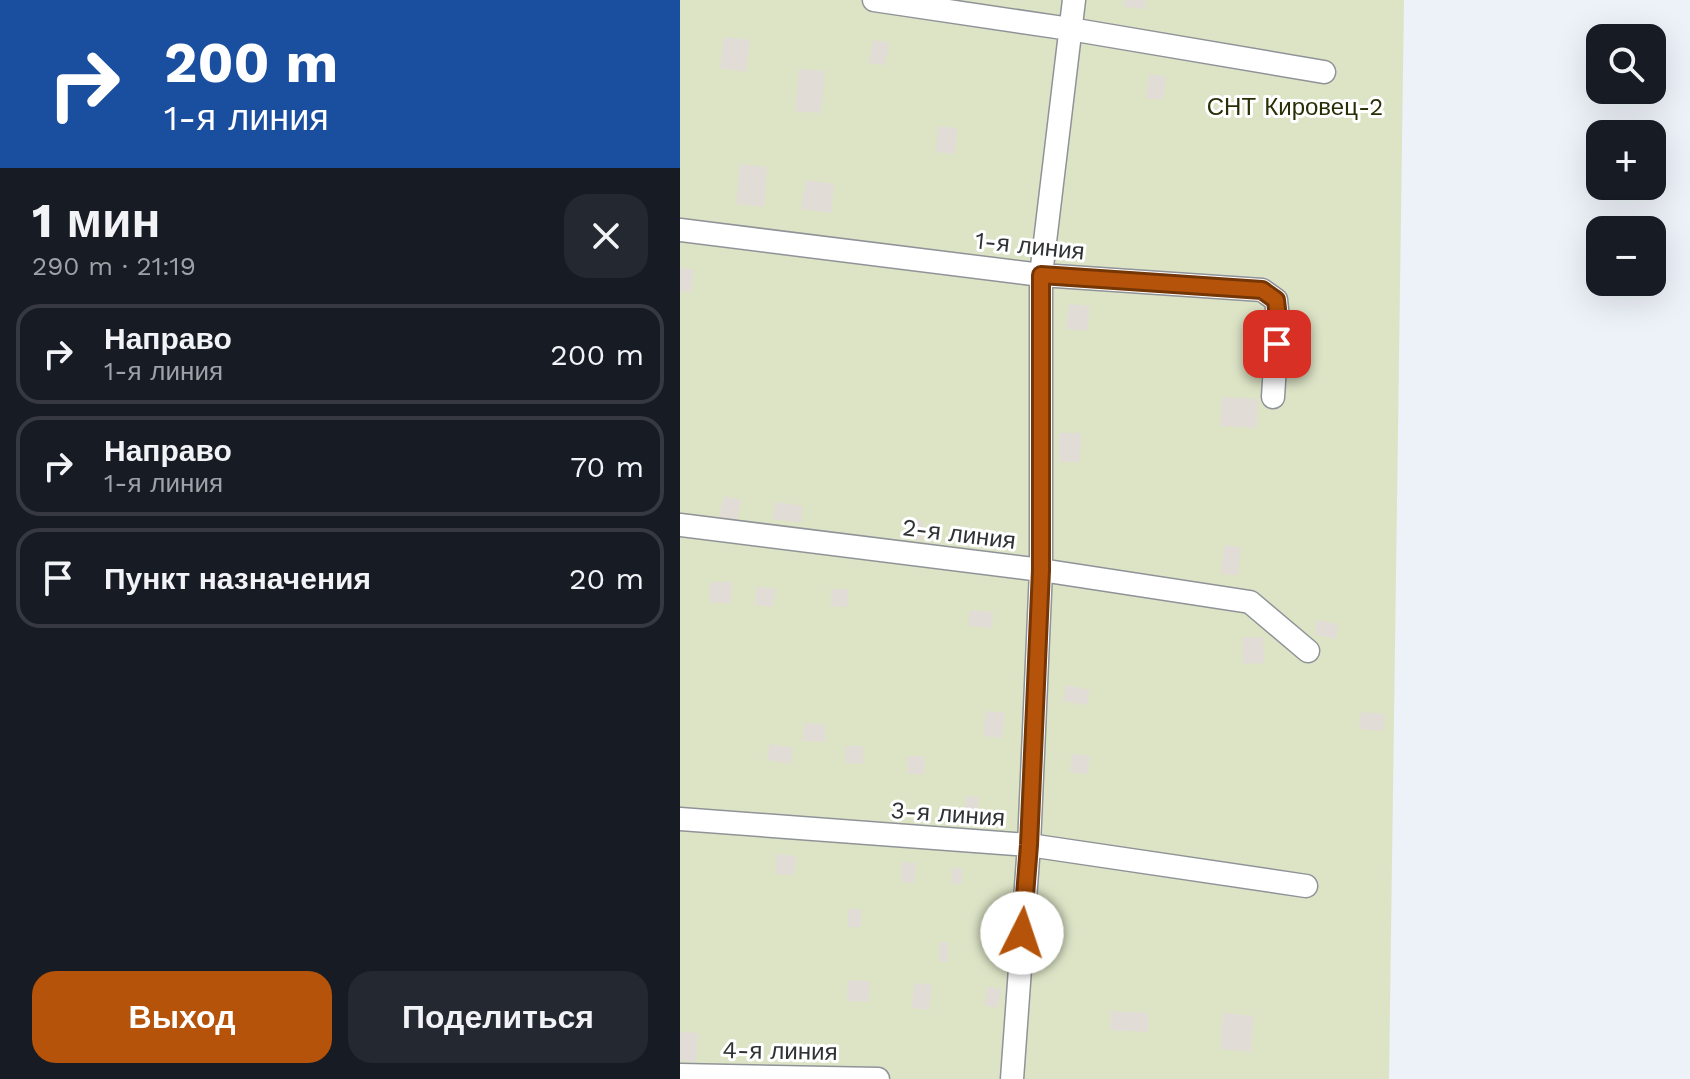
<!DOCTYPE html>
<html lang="ru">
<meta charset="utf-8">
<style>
body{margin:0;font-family:"Work Sans",sans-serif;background:#242831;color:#f1f3f6;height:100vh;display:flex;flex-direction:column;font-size:30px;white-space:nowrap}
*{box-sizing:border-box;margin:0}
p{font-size:26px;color:#9ea1a6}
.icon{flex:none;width:44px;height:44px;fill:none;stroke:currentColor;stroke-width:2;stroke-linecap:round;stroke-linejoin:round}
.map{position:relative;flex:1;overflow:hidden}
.sheet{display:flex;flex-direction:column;background:#171b24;width:680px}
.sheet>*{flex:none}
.top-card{background:#1a4fa0;color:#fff;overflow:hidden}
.tools{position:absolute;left:906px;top:24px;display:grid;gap:16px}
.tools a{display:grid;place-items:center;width:80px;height:80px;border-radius:16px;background:#171b24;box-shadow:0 8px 32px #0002;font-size:40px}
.pin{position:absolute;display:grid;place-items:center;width:68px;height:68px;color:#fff;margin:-34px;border-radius:16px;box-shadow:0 4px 12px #0006}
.me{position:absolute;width:88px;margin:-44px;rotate:4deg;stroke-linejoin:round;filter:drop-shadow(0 0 6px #0008)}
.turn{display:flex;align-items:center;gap:28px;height:168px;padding:0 32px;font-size:36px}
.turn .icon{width:104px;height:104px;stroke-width:2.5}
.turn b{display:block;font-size:56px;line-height:68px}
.round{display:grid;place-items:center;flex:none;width:84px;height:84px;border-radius:24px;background:#242831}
.summary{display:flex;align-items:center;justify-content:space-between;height:136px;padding:0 32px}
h1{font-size:48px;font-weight:700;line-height:60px}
.button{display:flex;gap:16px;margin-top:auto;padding:16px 32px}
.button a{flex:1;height:92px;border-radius:24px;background:#b45309;color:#fff;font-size:32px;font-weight:700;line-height:92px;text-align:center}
.button a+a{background:#242831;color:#f1f3f6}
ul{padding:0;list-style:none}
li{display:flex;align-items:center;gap:24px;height:100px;margin:0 16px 12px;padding:0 16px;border:4px solid #363941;border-radius:24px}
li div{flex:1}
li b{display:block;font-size:30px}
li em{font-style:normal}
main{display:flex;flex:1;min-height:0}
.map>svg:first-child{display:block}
.green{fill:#dde4c6}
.building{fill:#e2dcd7}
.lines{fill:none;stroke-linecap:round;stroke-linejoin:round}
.minor-casing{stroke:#8f9398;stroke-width:25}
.minor{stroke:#fff;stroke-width:22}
.route-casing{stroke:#753606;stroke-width:20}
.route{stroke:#b45309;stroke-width:14}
.labels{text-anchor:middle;stroke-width:6;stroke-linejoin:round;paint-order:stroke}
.park-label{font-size:24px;fill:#282e05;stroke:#fff}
.street-label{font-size:24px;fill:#303234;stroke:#fff}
</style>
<main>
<section class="sheet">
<div class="top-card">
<div class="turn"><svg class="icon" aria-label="right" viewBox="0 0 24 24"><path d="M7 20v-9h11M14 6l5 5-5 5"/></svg><div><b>200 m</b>1-я линия</div></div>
</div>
<div class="summary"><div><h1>1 мин</h1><p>290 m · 21:19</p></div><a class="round"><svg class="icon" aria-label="close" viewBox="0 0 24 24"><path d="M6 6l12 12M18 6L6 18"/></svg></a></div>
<ul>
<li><svg class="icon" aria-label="right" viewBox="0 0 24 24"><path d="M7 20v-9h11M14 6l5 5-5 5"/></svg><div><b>Направо</b><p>1-я линия</p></div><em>200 m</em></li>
<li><svg class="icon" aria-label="right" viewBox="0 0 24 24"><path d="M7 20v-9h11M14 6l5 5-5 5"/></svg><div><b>Направо</b><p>1-я линия</p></div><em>70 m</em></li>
<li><svg class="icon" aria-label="arrive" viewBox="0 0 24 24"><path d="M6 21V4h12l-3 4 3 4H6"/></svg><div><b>Пункт назначения</b></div><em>20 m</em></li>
</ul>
<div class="button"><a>Выход</a><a>Поделиться</a></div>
</section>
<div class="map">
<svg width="1010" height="1079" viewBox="0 0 1010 1079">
<rect width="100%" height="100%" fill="#edf2f8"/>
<!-- green -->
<path class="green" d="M0,0H724L709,1079H0Z"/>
<!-- building -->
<path class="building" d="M444,0H466L465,9L444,7Z
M44,37L70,40L66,72L40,68Z
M193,40L209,43L205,65L189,63Z
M119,69L145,71L141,113L115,111Z
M469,74L486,76L483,100L466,98Z
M258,126L277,128L275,154L256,152Z
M60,164L87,167L84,207L56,204Z
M126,180L154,184L151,213L121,209Z
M0,268L14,270L11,293L0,291Z
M389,304L410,306L407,331L386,329Z
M542,397L578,399L577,428L540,426Z
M379,433H401L400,462H379Z
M44,496L61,500L57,520L39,517Z
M95,502L123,506L121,523L93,519Z
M227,519L243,521L242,540L225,538Z
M296,530L312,532L310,545L294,542Z
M544,545L561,547L558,575L541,574Z
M30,582H52L51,603H30Z
M77,587L95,589L93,607L75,605Z
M151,589H168V607L151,606Z
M290,610L313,612L312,628L288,626Z
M637,620L658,624L656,639L635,635Z
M562,637H583L584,663L563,664Z
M386,685L410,690L407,705L383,701Z
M306,711L325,713L322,738L303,736Z
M681,712L705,714L703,731L679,729Z
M124,723L145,724V742L123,741Z
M90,744L113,748L110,764L87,760Z
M165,746H183V764L165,763Z
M392,754L410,756L408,774L390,772Z
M227,756H244L245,774H228Z
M286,796L299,797L298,811L285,809Z
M97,854L116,856L114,875L95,874Z
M222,862L236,863L234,883L221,882Z
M272,868H282V884H271Z
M168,909H181V927H168Z
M259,942H268V962H259Z
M168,980L190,981L189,1002L167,1001Z
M234,983L252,985L249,1010L232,1008Z
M308,986L322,990L317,1008L304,1005Z
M431,1011L468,1013V1032L430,1030Z
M543,1013L574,1016L571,1052L540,1049Z
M0,1032L18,1033L16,1062L0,1061Z"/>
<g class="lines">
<!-- minor casing -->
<g class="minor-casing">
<path id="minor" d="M194,0L390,29L644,72
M0,230L361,275L582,290L596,300L598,318L593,397
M0,525L361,570L570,602L628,651
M0,819L349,845L626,886
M0,1075L198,1079
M332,1079L349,845L361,570V275L394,0"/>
</g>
<!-- minor -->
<use href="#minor" class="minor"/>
</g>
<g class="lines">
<!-- route casing -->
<g class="route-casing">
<path id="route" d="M342,933L349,845L361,570V275L582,290L596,300L598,318L597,344"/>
</g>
<!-- route -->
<use href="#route" class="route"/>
</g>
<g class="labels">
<!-- park labels -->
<g class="park-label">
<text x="615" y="115">СНТ Кировец-2</text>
</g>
<!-- street labels -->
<g class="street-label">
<text transform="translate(350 246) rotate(6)" y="8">1-я линия</text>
<text transform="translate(279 534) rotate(7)" y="8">2-я линия</text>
<text transform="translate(268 814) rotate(4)" y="8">3-я линия</text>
<text transform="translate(100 1051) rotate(1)" y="8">4-я линия</text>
</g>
</g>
</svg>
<div class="tools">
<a><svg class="icon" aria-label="search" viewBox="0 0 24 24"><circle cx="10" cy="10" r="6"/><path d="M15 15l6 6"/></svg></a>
<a>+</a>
<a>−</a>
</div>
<div class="pin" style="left:597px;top:344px;background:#d93025"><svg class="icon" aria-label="arrive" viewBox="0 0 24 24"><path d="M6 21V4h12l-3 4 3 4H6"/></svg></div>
<svg class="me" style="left:342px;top:933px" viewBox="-20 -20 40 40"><circle r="19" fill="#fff"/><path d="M0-13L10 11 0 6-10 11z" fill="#b45309"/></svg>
</div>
</main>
